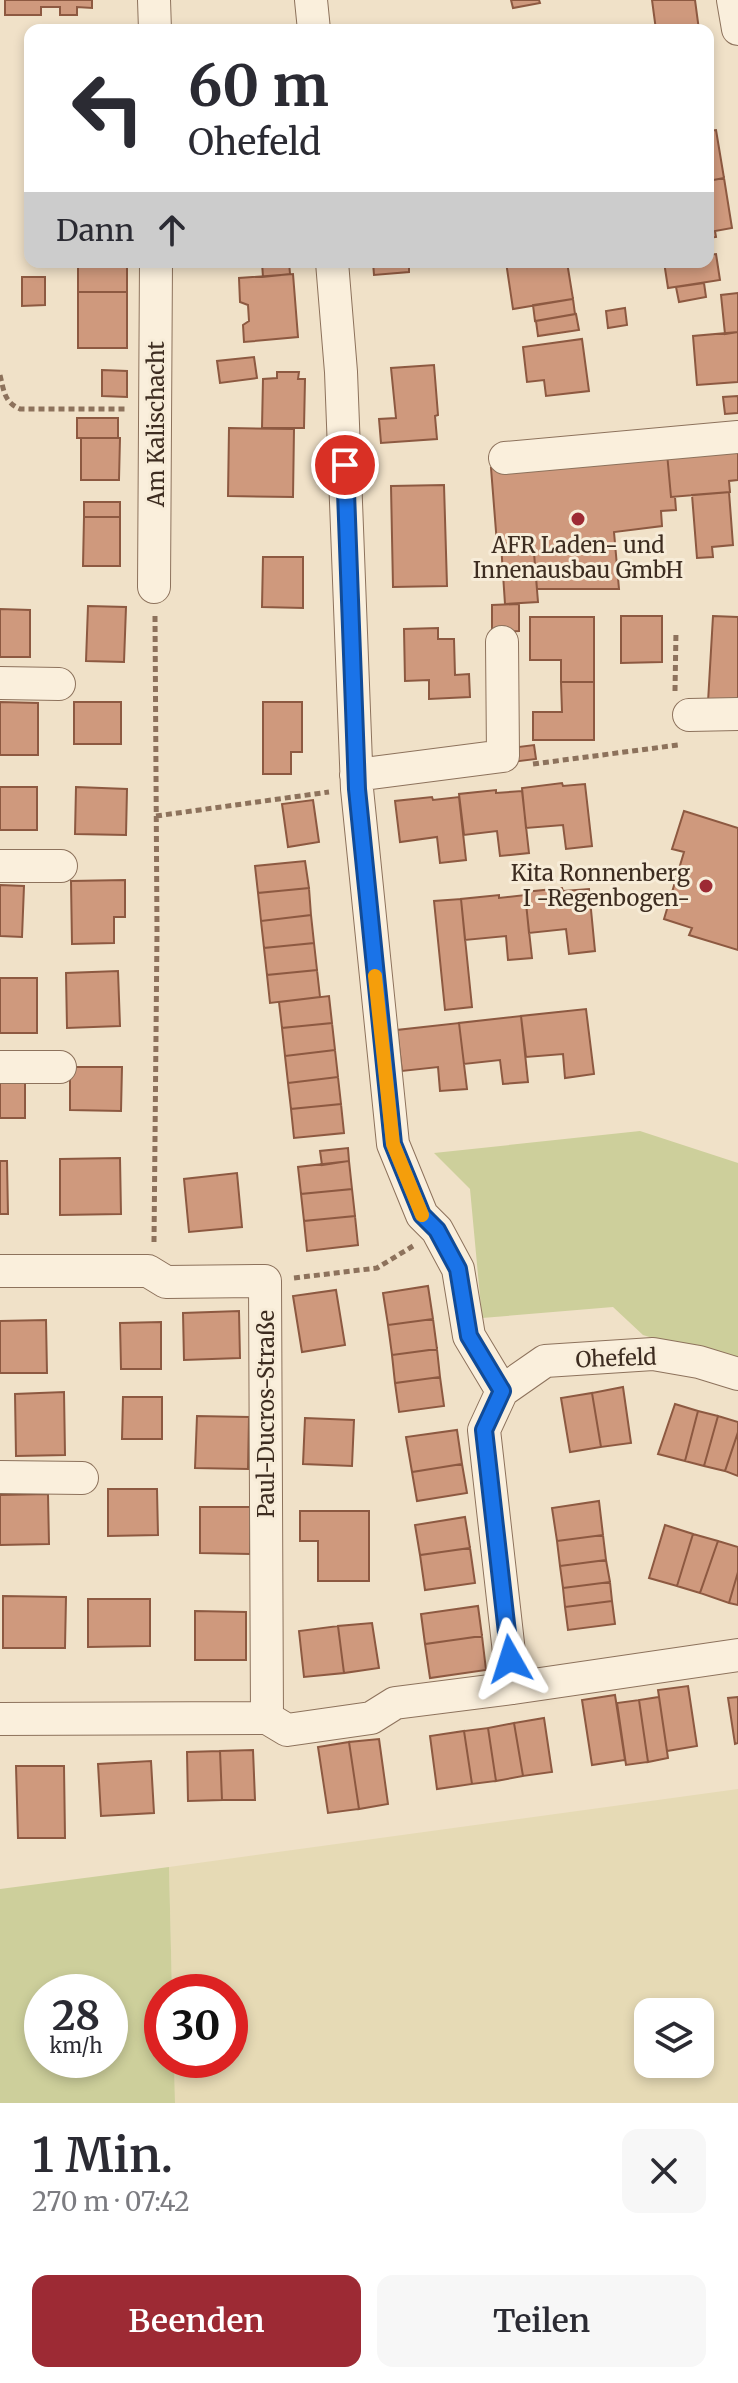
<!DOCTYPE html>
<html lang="de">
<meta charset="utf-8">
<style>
body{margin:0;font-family:Merriweather,serif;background:#f7f7f7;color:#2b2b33;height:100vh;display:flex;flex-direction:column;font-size:30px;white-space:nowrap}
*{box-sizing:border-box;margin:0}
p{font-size:26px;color:#7c7c81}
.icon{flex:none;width:44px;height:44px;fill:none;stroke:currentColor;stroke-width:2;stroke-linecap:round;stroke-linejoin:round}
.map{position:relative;height:2103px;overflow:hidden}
.panel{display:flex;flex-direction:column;background:#fff;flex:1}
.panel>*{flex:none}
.top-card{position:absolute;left:24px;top:24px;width:690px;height:244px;border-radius:16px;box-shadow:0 4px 12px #0003;background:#fff;color:#2b2b33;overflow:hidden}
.tools{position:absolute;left:634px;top:1998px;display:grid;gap:16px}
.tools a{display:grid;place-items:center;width:80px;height:80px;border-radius:16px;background:#fff;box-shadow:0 4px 12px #0003;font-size:40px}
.speed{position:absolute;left:24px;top:1974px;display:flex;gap:16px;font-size:40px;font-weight:700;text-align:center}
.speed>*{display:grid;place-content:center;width:104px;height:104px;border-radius:50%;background:#fff;box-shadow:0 4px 12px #0003;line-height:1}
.speed small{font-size:20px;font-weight:400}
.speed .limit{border:12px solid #d22;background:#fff;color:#111}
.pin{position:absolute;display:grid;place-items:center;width:68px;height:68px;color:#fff;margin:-34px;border:4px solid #fff;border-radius:50%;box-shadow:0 2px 8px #0007}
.me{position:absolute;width:88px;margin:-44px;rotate:354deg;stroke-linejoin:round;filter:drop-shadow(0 0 6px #0008)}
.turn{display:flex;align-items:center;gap:28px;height:168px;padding:0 32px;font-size:36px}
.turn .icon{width:104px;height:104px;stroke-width:2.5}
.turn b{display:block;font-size:56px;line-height:68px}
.then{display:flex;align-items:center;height:76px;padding:0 32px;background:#0003;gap:16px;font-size:30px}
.round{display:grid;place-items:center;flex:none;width:84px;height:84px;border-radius:16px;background:#f7f7f7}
.overview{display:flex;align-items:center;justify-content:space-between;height:136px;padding:0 32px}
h1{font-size:48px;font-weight:600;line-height:60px}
.cta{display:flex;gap:16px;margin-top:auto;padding:16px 32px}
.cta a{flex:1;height:92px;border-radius:16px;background:#9d2a34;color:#fff;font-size:32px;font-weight:600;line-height:92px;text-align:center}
.cta a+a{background:#f7f7f7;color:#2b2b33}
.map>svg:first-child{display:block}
.farmland{fill:#e6dab5;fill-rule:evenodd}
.green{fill:#cdcf9b;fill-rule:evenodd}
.building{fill:#cf997d;stroke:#8d5941;stroke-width:2}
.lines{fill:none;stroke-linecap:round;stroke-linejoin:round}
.minor-casing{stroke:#8d725c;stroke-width:34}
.path{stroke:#8d725c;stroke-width:5;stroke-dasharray:6 4;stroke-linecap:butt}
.minor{stroke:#faefdc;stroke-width:32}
.route-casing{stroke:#114b97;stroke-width:20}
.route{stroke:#1a73e8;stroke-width:14}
.slow{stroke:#f59e0b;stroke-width:14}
.poi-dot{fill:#9d2a34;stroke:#f7ecd8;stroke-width:3}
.labels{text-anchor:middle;stroke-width:6;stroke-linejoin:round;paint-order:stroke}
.street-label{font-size:22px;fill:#3d2c20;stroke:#f7ecd8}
.poi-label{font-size:22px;fill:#3d2c20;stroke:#f7ecd8}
</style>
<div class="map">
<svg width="738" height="2103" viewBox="0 0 738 2103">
<rect width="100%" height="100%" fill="#f0e1c8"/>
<!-- farmland -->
<path class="farmland" d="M738,1789V2103H175L174,2060H230V1992H172L169,1867ZM648,2012H700V2064H648Z"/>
<!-- green -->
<path class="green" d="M640,1131L738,1163V1365L643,1335L613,1307L482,1318L470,1189L434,1153Z
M169,1867L172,1992H162V2060H174L175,2103H0V1889ZM110,1992V2060H42V1992Z"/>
<!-- building -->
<path class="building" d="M5,0H92V8L77,7V15H60V7H41V15H5Z
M511,0H539L540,3L513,8Z
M652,0H695L699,30H656Z
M422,26L423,30H379Z
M26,126H30V152H26Z
M716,130L724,178L708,181V131Z
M724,178L732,228L715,231L716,237L708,238V181Z
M716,254L720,280L668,288L664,262H708V255Z
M78,262H127V292H78Z
M274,262H289L290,274L263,277L262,263Z
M373,262H409V272L374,275Z
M506,262H567L573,299L513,309Z
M293,274L298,337L244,342L243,325L249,321L248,305L240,302L239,278Z
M22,277H45V305L22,306Z
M704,283L706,297L679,302L676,287Z
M78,292H127V348H78Z
M738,293V332L725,334L721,295Z
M573,299L575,314L535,321L533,305Z
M625,308L627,325L608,328L606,311Z
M576,314L579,330L538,336L536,321Z
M738,332V382L697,385L693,336Z
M582,339L589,391L546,396L544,380L527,382L523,347Z
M254,357L257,378L220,383L217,361Z
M434,365L438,415L435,416L437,439L381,443L379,419L396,418L391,368Z
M102,370L127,371V397L102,396Z
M277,372H299L298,379H305L304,428H262L263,379L277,378Z
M738,396V413L725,414L723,397Z
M77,418H118V438H77Z
M229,428L294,429L293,497L228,496Z
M81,438H120L119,480H81Z
M667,453H738V480L729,481L730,492L671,497Z
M667,453L671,497H675L676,510L661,511L662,526L614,532L619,589H537L533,541L497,544L491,468Z
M444,485L447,586L393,587L391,486Z
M729,492L733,545L712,547L713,557L697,558L692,495Z
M84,502H120V517H84Z
M84,517H120V566H83Z
M533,541L538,602L505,604L501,544Z
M263,557H303V608L262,607Z
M519,604V631L492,632V605Z
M88,606L126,607L124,662L86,661Z
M0,609L30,610V657H0Z
M621,616H662V662L621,663Z
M713,616L738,617V703L708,702Z
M530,617H594V682H561V660H530Z
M438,628V639H454L455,675L469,674L470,697L429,699V680L405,681L404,629Z
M561,682H594V740H533V712H562Z
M0,702L38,703V755H0Z
M74,702H121V744H74Z
M263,702H302V752H291V774H263Z
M534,745L536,759L512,762L510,748Z
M562,783L563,786L585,784L592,846L566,849L563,825L526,828L522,788Z
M0,787H37V830H0Z
M76,787L127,789L126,835L75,834Z
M496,790V793L522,791L529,853L500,856L497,831L464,835L459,794Z
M432,797L433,800L459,797L466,860L440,863L437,837L400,842L395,801Z
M313,800L319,842L288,847L282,804Z
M684,811L738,828V950L689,935L692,928L664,919L684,852L672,849Z
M305,861L309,888L258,893L255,866Z
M125,880V917H114V943L72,944L71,881Z
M0,885L24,886L22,937L0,936Z
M309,888L311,915L261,921L258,893Z
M562,888L563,891L589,889L595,951L569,954L566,929L529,933L525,892Z
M499,895V898L525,895L532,958L508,960L506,936L465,940L461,899Z
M461,899L472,1007L445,1010L434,901Z
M311,915L314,943L264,948L261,921Z
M314,943L317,970L267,975L264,948Z
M317,970L320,997L270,1003L267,975Z
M118,971L120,1026L67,1028L66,973Z
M0,978H37V1033H0Z
M329,996L332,1023L282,1028L279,1002Z
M586,1009L594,1074L565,1078L563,1054L526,1057L521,1016Z
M521,1016L528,1082L503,1084L500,1060L464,1064L459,1023Z
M332,1023L335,1050L285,1056L282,1028Z
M459,1023L467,1089L440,1091L438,1067L402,1071L397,1030Z
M335,1050L338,1077L288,1083L285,1056Z
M70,1067H122L121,1111L70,1110Z
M0,1074H25V1118H0Z
M338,1077L341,1104L291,1109L288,1083Z
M341,1104L344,1133L294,1138L291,1109Z
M348,1148L349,1161L322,1165L320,1151Z
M120,1158L121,1214L60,1215V1159Z
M0,1161H7L8,1214H0Z
M349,1161L352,1189L301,1194L298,1167Z
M237,1173L242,1227L189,1232L184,1179Z
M352,1189L355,1216L304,1221L301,1194Z
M355,1216L358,1245L307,1251L304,1221Z
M428,1286L433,1319L388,1325L383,1293Z
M336,1290L345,1345L302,1352L293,1296Z
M239,1311L240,1358L184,1360L183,1313Z
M433,1319L437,1349L392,1355L388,1325Z
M46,1320L47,1373H0V1321Z
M161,1322V1369H121L120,1323Z
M437,1349L440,1377L395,1383L392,1355Z
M440,1377L444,1406L399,1412L395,1383Z
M623,1387L631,1443L601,1447L592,1393Z
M64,1392L65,1455L16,1456L15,1394Z
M592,1393L601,1447L570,1452L561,1398Z
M123,1397H162V1439H122Z
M675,1404L698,1411L685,1461L658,1454Z
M698,1411L718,1416L704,1466L685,1461Z
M197,1416L249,1417L248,1469L195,1468Z
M718,1416L738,1422V1432L725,1471L704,1466Z
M305,1418L354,1420L352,1466L303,1464Z
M457,1430L462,1464L412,1472L406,1437Z
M738,1432V1476L725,1471Z
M462,1464L467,1493L417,1501L412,1472Z
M108,1489H157L158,1535L108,1536Z
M48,1494L49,1544L0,1545V1495Z
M599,1501L603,1535L557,1541L552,1508Z
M200,1507H251L250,1554L200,1553Z
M300,1511H369V1581H318V1541H300Z
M465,1517L470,1548L420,1555L415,1525Z
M665,1525L693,1534L677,1586L649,1578Z
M693,1534L718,1541L700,1593L677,1586Z
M603,1535L606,1560L560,1566L557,1541Z
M718,1541L738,1547V1572L729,1603L700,1593Z
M470,1548L475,1583L425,1590L420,1555Z
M606,1560L610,1582L563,1588L560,1566Z
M738,1572V1605L729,1603Z
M610,1582L612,1601L565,1607L563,1588Z
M3,1596L66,1597L65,1648H3Z
M88,1599H150V1646L88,1647Z
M612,1601L615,1624L568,1630L565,1607Z
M478,1606L482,1636L425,1644L421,1614Z
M195,1611L246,1612V1660H195Z
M372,1623L379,1668L344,1673L338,1626Z
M338,1626L344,1673L304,1677L299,1631Z
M482,1636L486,1670L430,1678L425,1644Z
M688,1686L697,1746L667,1751L658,1690Z
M615,1695L625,1760L592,1765L582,1700Z
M659,1697L668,1758L648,1762L639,1700Z
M738,1697V1743L735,1744L728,1698Z
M639,1700L648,1762L626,1765L617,1703Z
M544,1718L552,1772L523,1776L514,1723Z
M514,1723L523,1776L496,1781L488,1728Z
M488,1728L496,1781L472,1784L464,1731Z
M464,1731L472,1784L437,1789L430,1736Z
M379,1739L388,1804L359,1809L349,1742Z
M349,1742L359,1809L328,1813L318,1747Z
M253,1750L255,1800H222L220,1751Z
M220,1751L222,1800L188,1801L187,1752Z
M151,1761L154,1813L101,1816L98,1764Z
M16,1766H64L65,1838H18Z"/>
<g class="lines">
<!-- minor casing -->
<g class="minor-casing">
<path id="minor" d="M154,0L155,30
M311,0L314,30
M733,0L738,29
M332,262L341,372L357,789L393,1144L422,1215L437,1230L458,1269L469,1336L502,1391L484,1430L513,1688L738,1655
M505,458L738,437
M154,587L156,262
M0,683L59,684
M689,715L738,714
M356,775L503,756L502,642
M0,866H61
M0,1067H60
M0,1271H148L166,1282L265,1281L267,1718
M502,1391L545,1361L653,1354L699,1362L738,1374
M0,1477L82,1478
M0,1719L267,1718L287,1730L371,1718L395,1703L513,1688"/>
</g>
<!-- path -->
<path class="path" d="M0,375C4,391 4,402 20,409H128
M675,691L676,631
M533,764L678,745
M156,816L329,792
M154,1242L157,932L155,616
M294,1278L377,1268L413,1246"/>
<!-- minor -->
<use href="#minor" class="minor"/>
</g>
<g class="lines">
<!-- route casing -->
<g class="route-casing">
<path id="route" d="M345,465L357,789L393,1144L422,1215L437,1230L458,1269L469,1336L502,1391L484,1430L510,1659"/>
</g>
<!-- route -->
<use href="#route" class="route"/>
<!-- slow -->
<path class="slow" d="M375,976L393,1144L422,1215"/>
</g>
<!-- markers -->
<g class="poi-dot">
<circle cx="578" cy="519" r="8"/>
<circle cx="706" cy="886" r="8"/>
</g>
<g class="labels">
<!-- street labels -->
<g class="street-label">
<text transform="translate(156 424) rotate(-90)" y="8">Am Kalischacht</text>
<text transform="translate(616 1358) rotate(-2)" y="8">Ohefeld</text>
<text transform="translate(266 1414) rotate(-90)" y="8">Paul-Ducros-Straße</text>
</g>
<!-- poi labels -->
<g class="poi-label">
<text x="578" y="553">AFR Laden- und<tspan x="578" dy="25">Innenausbau GmbH</tspan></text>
<text x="690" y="881" text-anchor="end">Kita Ronnenberg<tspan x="690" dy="25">I -Regenbogen-</tspan></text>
</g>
</g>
</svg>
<div class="tools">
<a><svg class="icon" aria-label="layers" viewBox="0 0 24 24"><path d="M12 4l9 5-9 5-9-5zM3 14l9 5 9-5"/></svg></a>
</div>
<div class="speed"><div>28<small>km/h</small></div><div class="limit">30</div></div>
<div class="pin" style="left:345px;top:465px;background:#d93025"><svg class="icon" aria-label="arrive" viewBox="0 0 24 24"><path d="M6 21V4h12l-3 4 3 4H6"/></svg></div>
<svg class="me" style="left:510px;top:1659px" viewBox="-20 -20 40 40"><path d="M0-17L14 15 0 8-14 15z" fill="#1a73e8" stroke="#fff" stroke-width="4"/></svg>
<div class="top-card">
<div class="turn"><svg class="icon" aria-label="left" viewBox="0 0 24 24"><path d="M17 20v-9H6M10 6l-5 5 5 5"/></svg><div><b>60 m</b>Ohefeld</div></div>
<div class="then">Dann<svg class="icon" aria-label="ahead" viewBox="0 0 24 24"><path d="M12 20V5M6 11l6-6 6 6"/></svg></div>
</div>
</div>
<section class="panel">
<div class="overview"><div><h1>1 Min.</h1><p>270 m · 07:42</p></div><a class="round"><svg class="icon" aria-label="close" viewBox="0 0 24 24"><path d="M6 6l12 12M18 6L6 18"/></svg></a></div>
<div class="cta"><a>Beenden</a><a>Teilen</a></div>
</section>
